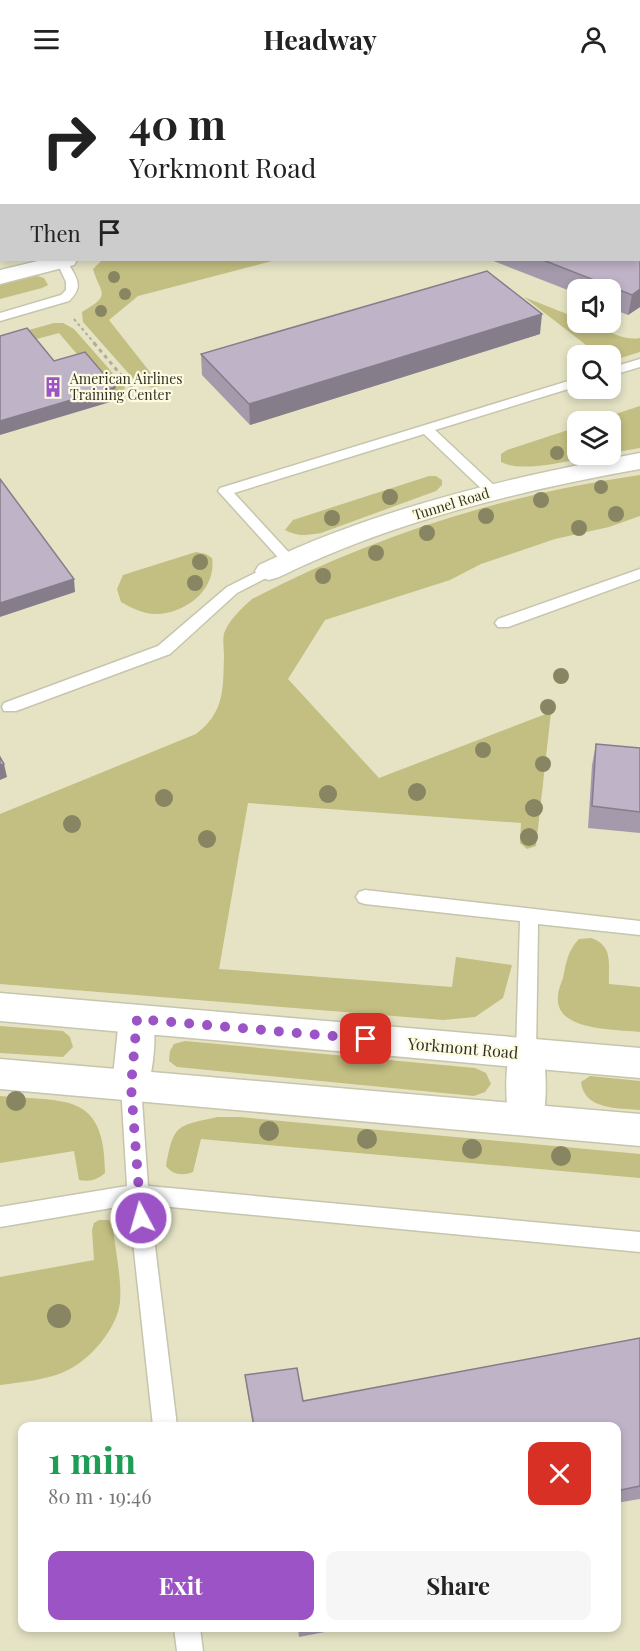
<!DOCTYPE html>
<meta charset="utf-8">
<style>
body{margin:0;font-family:"Playfair Display",serif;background:#f6f6f6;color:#222;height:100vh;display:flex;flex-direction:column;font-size:22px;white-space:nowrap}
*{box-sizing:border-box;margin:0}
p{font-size:20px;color:#767676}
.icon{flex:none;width:33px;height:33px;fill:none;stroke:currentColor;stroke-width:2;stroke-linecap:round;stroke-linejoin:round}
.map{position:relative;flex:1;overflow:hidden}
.details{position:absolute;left:18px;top:1344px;width:603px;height:210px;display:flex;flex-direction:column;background:#fff;border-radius:12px;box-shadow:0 3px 9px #0003}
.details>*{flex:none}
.banner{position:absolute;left:0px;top:0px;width:640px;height:183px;box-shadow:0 3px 9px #0003;background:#fff;color:#222;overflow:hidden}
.tools{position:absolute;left:567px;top:201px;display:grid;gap:12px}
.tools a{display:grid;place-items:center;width:54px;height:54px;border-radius:12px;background:#fff;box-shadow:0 3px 9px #0003;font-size:30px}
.pin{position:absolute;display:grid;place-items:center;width:51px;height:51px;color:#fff;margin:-26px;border-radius:12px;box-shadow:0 3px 9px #0006}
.me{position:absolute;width:66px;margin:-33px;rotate:354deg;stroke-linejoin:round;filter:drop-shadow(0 0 4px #0008)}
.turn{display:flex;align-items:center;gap:21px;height:126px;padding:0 30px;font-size:27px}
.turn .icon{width:78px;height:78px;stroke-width:2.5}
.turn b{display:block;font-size:42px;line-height:51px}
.then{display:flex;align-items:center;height:57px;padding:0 30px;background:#0003;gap:12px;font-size:22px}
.round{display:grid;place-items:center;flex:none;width:63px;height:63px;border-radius:12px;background:#f6f6f6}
.head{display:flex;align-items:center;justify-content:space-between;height:102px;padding:0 30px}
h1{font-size:36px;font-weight:700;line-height:45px;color:#1e9e55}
.action{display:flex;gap:12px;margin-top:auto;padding:12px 30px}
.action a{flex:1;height:69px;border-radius:12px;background:#9b53c6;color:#fff;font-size:24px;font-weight:700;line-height:69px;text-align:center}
.action a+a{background:#f6f6f6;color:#222}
header{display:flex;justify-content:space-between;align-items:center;height:78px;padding:0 30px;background:#fff;font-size:27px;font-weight:700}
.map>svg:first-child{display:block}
.built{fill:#e5e3c4;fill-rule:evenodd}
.green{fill:#c3be81}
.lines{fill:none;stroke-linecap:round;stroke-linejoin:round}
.lane-casing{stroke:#c6c5ad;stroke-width:3}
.street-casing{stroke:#c6c5ad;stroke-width:3}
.secondary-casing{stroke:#c6c5ad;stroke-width:3}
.path-far1{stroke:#aeae9a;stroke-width:2;stroke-dasharray:3 3;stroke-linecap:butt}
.path{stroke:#aeae9a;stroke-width:3;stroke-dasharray:4 4;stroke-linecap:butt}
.lane{fill:#fff;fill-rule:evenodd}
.street{fill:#fff;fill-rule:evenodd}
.secondary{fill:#fff;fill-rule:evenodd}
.tree{fill:#888562}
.wall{fill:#a49aab}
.shaded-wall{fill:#867d8b}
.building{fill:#bfb3c7;stroke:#867d8b;stroke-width:1.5}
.route{stroke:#9b53c6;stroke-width:10;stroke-dasharray:0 18}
.labels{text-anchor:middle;stroke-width:4.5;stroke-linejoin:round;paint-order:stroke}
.far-poi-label{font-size:14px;fill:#313127;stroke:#fdfce3;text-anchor:start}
.far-street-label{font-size:14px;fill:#313127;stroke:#fdfce3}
.street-label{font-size:16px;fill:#313127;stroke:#fdfce3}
</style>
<header><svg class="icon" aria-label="menu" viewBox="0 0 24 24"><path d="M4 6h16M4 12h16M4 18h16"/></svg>Headway<svg class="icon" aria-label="person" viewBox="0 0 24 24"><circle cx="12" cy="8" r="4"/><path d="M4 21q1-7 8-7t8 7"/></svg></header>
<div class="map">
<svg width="640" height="1573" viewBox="0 0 640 1573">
<rect width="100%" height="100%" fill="#f0efd6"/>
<!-- built -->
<path class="built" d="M0,0H640V1573H0ZM2,2H639V182H2ZM578,212H610V244H578ZM578,278H610V310H578ZM578,344H610V376H578ZM22,1348H616V1550H22Z"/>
<!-- green -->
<path class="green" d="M102,182H276L138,218L109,242L161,308L154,310L138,306L83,244L82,234C113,216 100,216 93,191Z
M37,198L44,200L48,207L42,210L0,221V206Z
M524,219L577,240L578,244C600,244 617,264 640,260V274L611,283L610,278L599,277Z
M54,245H63L74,251L125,309L121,320L116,322L59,255L0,271V260Z
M640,328V370L611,375L610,344L594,343Z
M577,349L578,376L600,377C574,381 524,396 501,384V376L507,372Z
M640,397V438L609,449L555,461L481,486L450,502L325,542L288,601L379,700L551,634L536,768L527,771L520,765L521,745L248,725L219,891L452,909L456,879L512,887L503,920L475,939L443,942L0,906V736L196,656C225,634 223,611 224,577C224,570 222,559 225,553C230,541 242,530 252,521C373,458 505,416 640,397Z
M429,398H436L442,402V407L436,413L321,455C308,457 297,459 285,452L293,442Z
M196,474L206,476L212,480C217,511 186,536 156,536C143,536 132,530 121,524L117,511L123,497Z
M591,860C614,868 608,886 609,906L640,909V954C617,951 554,954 558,918C558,912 561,906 563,900C566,885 568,872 579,861Z
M0,948L63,953L70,959L73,969L63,979L0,975Z
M185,963L475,990L486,995L491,1006L485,1014L474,1018L177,989L169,983L170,973L174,966Z
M590,998L640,1003V1032C618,1030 584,1032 581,1004Z
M0,1018C65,1024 105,1013 105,1095C97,1102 90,1104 79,1102L74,1073L0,1085Z
M218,1039H239L640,1076V1100L201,1061L193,1094C182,1098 173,1097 166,1088C174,1046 176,1048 218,1039Z
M99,1142H109L113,1149C115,1172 122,1201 120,1224C117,1250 92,1280 68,1292C48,1302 22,1304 0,1307V1199L94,1182L92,1152L94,1145Z"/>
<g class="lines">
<!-- lane casing -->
<g class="lane-casing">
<path id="lane" d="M56,182L67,183C76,200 85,207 69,223L0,243V235L61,217L66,212V204Z
M640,281V289L610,298V290Z
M578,300V308L435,352L498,411L500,414L498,417H488L424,356L234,415L294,480L296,483L294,486H284L218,413L220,410Z
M269,488L274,490L277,493L274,496L237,515L170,576L16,633H4L2,629L4,625L158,568L227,509Z
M640,491V501L508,549H498L495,545L498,541Z
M365,812L640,843V857L538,846L536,975L533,981L526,983L519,981L516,975L520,843L365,826L359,824L356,819L359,814Z
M131,1000L138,1002L141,1008L148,1108L640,1154V1174L150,1127L177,1348H153L129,1127L0,1149V1129L127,1108L121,1008L124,1002Z
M174,1550H200L203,1573H177Z"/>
</g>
<!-- street casing -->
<g class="street-casing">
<path id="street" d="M284,0H306L283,2Z
M360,0H381L382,2H361Z
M42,182H77L74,187L0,206V192Z
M640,375V391C517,413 391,444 279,499L269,502L259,499L255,493L259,487C378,430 511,399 640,375Z
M137,927L150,931C159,949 153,1001 144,1019L131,1024L118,1019L112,1008L119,941L124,931Z
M526,960L539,964C548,983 548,1034 539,1052L526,1057L513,1052C504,1034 504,983 513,964Z"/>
</g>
<!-- secondary casing -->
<g class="secondary-casing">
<path id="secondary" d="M0,915L640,970V1000L0,943Z
M0,981L640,1036V1068L0,1011Z"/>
</g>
<!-- path-far1 -->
<path class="path-far1" d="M74,241L95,266"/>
<!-- path -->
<path class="path" d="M94,265L137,316"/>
<!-- lane -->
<use href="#lane" class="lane"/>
<!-- street -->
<use href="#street" class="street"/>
<!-- secondary -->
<use href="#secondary" class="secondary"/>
</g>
<!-- trees -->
<g class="tree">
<circle cx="114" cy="199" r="6"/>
<circle cx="125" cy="216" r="6"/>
<circle cx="101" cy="233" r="6"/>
<circle cx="557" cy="375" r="7"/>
<circle cx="601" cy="409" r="7"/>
<circle cx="390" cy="419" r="8"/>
<circle cx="541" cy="422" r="8"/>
<circle cx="616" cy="436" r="8"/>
<circle cx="486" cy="438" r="8"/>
<circle cx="332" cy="440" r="8"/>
<circle cx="579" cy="450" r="8"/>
<circle cx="427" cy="455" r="8"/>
<circle cx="376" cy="475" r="8"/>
<circle cx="200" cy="484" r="8"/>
<circle cx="323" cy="498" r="8"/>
<circle cx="195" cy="505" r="8"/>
<circle cx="561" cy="598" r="8"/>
<circle cx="548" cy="629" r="8"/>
<circle cx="483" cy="672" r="8"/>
<circle cx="543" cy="686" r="8"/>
<circle cx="417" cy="714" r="9"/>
<circle cx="328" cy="716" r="9"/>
<circle cx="164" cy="720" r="9"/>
<circle cx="534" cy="730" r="9"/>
<circle cx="72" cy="746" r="9"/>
<circle cx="529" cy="759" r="9"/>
<circle cx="207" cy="761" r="9"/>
<circle cx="16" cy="1023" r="10"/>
<circle cx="269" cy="1053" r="10"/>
<circle cx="367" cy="1061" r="10"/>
<circle cx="472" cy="1071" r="10"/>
<circle cx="561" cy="1078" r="10"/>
<circle cx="59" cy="1238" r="12"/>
</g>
<!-- wall -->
<path class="wall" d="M491,182H639L640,229L628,237L610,230V212H578V216Z
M540,256L250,347L202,297L201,276Z
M596,666L640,670V755L588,750L592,687Z
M640,1260V1421L616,1425V1348H253L247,1312L245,1297L303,1323Z
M298,1550H346L299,1559Z"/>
<!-- shaded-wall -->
<path class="shaded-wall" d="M217,0H231L227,2H213Z
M640,211V229L628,237L632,217Z
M542,236L540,256L250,347L249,326Z
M115,309L117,322L0,357V343Z
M74,501L75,514L0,539V525Z
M4,686L7,699L0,702V687Z"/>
<!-- building -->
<path class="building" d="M0,0H217L213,2H2V61H0Z
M639,87H640V211L632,217L543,182H639Z
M487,193L542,236L249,326L201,276Z
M27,250L54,283L85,274L115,309L0,343V258Z
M0,401L74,501L0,525Z
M596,666L640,670V734L592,728Z
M0,679L4,686L0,687Z
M640,1260V1408L616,1413V1348H254L245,1297L297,1290L303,1323Z"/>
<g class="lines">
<!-- route -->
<path class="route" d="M141,1140L131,1008L137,941L366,961"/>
</g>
<!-- icons -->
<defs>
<g id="building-bare" transform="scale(1.62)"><path d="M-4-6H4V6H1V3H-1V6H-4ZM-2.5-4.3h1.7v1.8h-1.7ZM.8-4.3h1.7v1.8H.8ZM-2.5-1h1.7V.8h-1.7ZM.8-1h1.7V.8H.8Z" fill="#9b53c6" stroke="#fdfce3" stroke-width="2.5" paint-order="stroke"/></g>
</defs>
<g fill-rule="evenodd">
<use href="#building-bare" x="53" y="309"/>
</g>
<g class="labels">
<!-- far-poi labels -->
<g class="far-poi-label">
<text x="70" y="306">American Airlines<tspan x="70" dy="16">Training Center</tspan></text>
</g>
<!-- far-street labels -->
<g class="far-street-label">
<text transform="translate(451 426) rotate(-17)" y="5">Tunnel Road</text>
</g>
<!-- street labels -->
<g class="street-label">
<text transform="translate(463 970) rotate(5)" y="6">Yorkmont Road</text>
</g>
</g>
</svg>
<div class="tools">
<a><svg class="icon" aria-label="sound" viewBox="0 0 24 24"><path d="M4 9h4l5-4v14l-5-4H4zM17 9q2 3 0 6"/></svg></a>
<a><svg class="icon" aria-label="search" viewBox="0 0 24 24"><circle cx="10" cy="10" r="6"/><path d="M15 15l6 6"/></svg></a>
<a><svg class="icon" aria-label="layers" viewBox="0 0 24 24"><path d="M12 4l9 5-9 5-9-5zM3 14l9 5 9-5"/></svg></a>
</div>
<div class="pin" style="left:366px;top:961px;background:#d93025"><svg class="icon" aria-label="arrive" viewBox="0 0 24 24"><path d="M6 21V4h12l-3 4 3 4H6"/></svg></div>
<svg class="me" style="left:141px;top:1140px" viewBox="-20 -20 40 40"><circle r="17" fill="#9b53c6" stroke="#fff" stroke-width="3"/><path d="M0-11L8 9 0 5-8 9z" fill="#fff"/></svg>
<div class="banner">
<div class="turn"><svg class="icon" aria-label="right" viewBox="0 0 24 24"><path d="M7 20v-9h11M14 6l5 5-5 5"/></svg><div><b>40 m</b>Yorkmont Road</div></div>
<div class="then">Then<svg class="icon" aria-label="arrive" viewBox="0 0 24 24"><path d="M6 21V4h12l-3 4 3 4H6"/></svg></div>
</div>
<section class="details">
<div class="head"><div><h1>1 min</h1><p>80 m · 19:46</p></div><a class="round" style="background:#d93025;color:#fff"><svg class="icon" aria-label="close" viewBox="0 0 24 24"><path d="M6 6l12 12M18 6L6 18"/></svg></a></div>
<div class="action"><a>Exit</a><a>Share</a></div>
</section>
</div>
